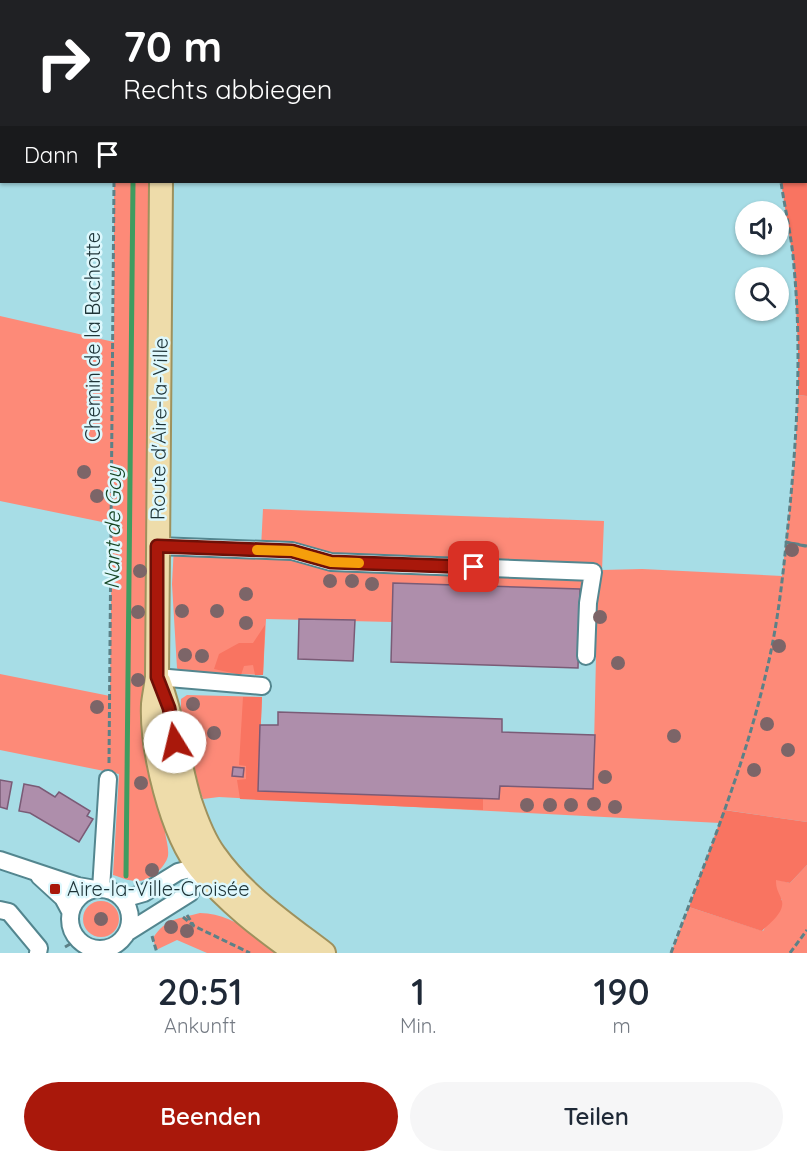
<!DOCTYPE html>
<html lang="de">
<meta charset="utf-8">
<style>
body{margin:0;font-family:Quicksand,sans-serif;background:#f6f6f7;color:#1f2937;height:100vh;display:flex;flex-direction:column;font-size:22px;white-space:nowrap}
*{box-sizing:border-box;margin:0}
p{font-size:20px;color:#747a83}
.icon{flex:none;width:33px;height:33px;fill:none;stroke:currentColor;stroke-width:2;stroke-linecap:round;stroke-linejoin:round}
.map{position:relative;height:953px;overflow:hidden}
.sheet{display:flex;flex-direction:column;background:#fff;flex:1}
.sheet>*{flex:none}
.guide{position:absolute;left:0px;top:0px;width:807px;height:183px;box-shadow:0 2px 4px #0004;background:#202124;color:#fff;overflow:hidden}
.buttons{position:absolute;left:735px;top:201px;display:grid;gap:12px}
.buttons a{display:grid;place-items:center;width:54px;height:54px;border-radius:50%;background:#fff;box-shadow:0 2px 4px #0004;font-size:30px}
.pin{position:absolute;display:grid;place-items:center;width:51px;height:51px;color:#fff;margin:-26px;border-radius:12px;box-shadow:0 3px 9px #0006}
.me{position:absolute;width:66px;margin:-33px;rotate:351deg;stroke-linejoin:round;filter:drop-shadow(0 0 4px #0008)}
.turn{display:flex;align-items:center;gap:21px;height:126px;padding:0 24px;font-size:27px}
.turn .icon{width:78px;height:78px;stroke-width:2.5}
.turn b{display:block;font-size:42px;line-height:51px}
.then{display:flex;align-items:center;height:57px;padding:0 24px;background:#0003;gap:12px;font-size:22px}
.eta{display:flex;justify-content:space-evenly;align-items:center;height:102px;text-align:center}
.eta b{font-size:36px;font-weight:600;line-height:42px}
.primary-button{display:flex;gap:12px;margin-top:auto;padding:12px 24px}
.primary-button a{flex:1;height:69px;border-radius:36px;background:#a9180b;color:#fff;font-size:24px;font-weight:600;line-height:69px;text-align:center}
.primary-button a+a{background:#f6f6f7;color:#1f2937}
.map>svg:first-child{display:block}
.green{fill:#fd8a78}
.forest{fill:#f97461}
.lines{fill:none;stroke-linecap:round;stroke-linejoin:round}
.stream{stroke:#3f9c60;stroke-width:5}
.building{fill:#ae8eab;stroke:#7a5b76;stroke-width:1.5}
.minor-casing{stroke:#53868f;stroke-width:20}
.major-casing{stroke:#9e915d;stroke-width:26}
.path{stroke:#5c8187;stroke-width:3;stroke-dasharray:6 3;stroke-linecap:butt}
.minor{stroke:#fff;stroke-width:16}
.major{stroke:#eedcaa;stroke-width:22}
.tree{fill:#7c6568}
.route-casing{stroke:#6e1007;stroke-width:15}
.route{stroke:#a9180b;stroke-width:10}
.slow{stroke:#f59e0b;stroke-width:10}
.poi-dot{fill:#a9180b;stroke:#def8fd;stroke-width:2}
.labels{text-anchor:middle;stroke-width:5;stroke-linejoin:round;paint-order:stroke}
.street-label{font-size:20px;fill:#1d3337;stroke:#def8fd}
.poi-label{font-size:20px;fill:#1d3337;stroke:#def8fd;text-anchor:start}
.water-label{font-size:21px;font-style:italic;fill:#164624;stroke:#def8fd}
</style>
<div class="map">
<svg width="807" height="953" viewBox="0 0 807 953">
<rect width="100%" height="100%" fill="#a7dde6"/>
<!-- green -->
<path class="green" d="M114,182H149L146,688L168,831L165,832C166,839 169,848 168,856C165,868 149,882 136,881C128,881 120,877 113,875L119,774L0,750V674L110,696L112,524L0,501V316L114,342Z
M798,395L807,396V822L725,810L720,823L219,797L203,799C192,768 180,733 181,699L187,695L262,697L258,791L499,799L500,786L593,789L596,657L578,655L580,589L392,622L266,619L263,675L179,671L177,668L172,584L174,546L261,548L263,509L604,521L602,570L642,569L782,576L795,456Z
M807,865V953H671L689,907L763,931L782,900L776,891V879L790,883Z
M83 919a18 18 0 1 1 36 0a18 18 0 1 1-36 0Z
M200,913C231,913 258,937 282,953H207L177,940L156,950L153,938C166,918 178,919 200,913Z"/>
<!-- forest -->
<path class="forest" d="M763,0H807V396L798,395V346L794,265L781,182H806V2H762Z
M265,625L263,675H255L253,665L244,666L241,675L214,669L219,654L239,643H253Z
M243,697H262L258,791L483,798V810L240,799L237,780L246,779V766L239,765Z
M724,810L807,822V865L790,883L776,880C776,889 778,891 781,898C787,911 770,923 762,931L689,907Z"/>
<g class="lines">
<!-- stream -->
<path class="stream" d="M135,2L136,0
M126,876L133,182"/>
</g>
<!-- building -->
<path class="building" d="M393,583L580,589L578,668L391,662Z
M299,619L355,620L353,661L298,659Z
M278,712L502,719V732L595,735L593,789L500,786L499,799L258,791L260,725H278Z
M233,767L244,768L243,777L232,776Z
M0,780L12,782L7,809L0,807Z
M24,784L39,787L55,797L59,792L90,811L87,816L93,819L79,842L30,813L19,811Z"/>
<g class="lines">
<!-- minor casing -->
<g class="minor-casing">
<path id="minor" d="M157,546L292,551L331,562L593,572L588,603L586,656
M157,677L262,686
M0,860L78,886L95,889
M39,876L63,898L70,911
M70 919a30 30 0 1 1 60 0a30 30 0 1 1-60 0Z
M101,889L108,779
M123,899L144,893L178,872L198,867L197,878L190,893L128,932
M0,910L9,912L39,948L38,953"/>
</g>
<!-- major casing -->
<g class="major-casing">
<path id="major" d="M163,2V0
M161,182L157,677C156,686 154,695 153,704C151,749 171,834 200,869C227,902 261,928 296,953
M159,681C174,720 178,761 190,801C196,819 203,839 215,855C243,895 286,924 324,953"/>
</g>
<!-- path -->
<path class="path" d="M115,2V0
M762,2L763,0
M805,546L786,542L807,546
M109,763L114,182
M187,915L194,926
M183,917L194,926L250,953
M152,936L157,953
M65,947L77,940
M671,953C705,861 744,769 766,673C778,625 783,575 788,525C797,439 802,353 794,267C792,238 785,210 781,182
M790,953L807,930"/>
<!-- minor -->
<use href="#minor" class="minor"/>
<!-- major -->
<use href="#major" class="major"/>
</g>
<!-- trees -->
<g class="tree">
<circle cx="84" cy="472" r="7"/>
<circle cx="97" cy="496" r="7"/>
<circle cx="792" cy="550" r="7"/>
<circle cx="140" cy="571" r="7"/>
<circle cx="330" cy="581" r="7"/>
<circle cx="352" cy="581" r="7"/>
<circle cx="372" cy="584" r="7"/>
<circle cx="246" cy="594" r="7"/>
<circle cx="182" cy="611" r="7"/>
<circle cx="217" cy="611" r="7"/>
<circle cx="138" cy="612" r="7"/>
<circle cx="600" cy="617" r="7"/>
<circle cx="246" cy="623" r="7"/>
<circle cx="779" cy="646" r="7"/>
<circle cx="185" cy="655" r="7"/>
<circle cx="202" cy="656" r="7"/>
<circle cx="618" cy="663" r="7"/>
<circle cx="138" cy="680" r="7"/>
<circle cx="193" cy="704" r="7"/>
<circle cx="97" cy="707" r="7"/>
<circle cx="767" cy="724" r="7"/>
<circle cx="214" cy="733" r="7"/>
<circle cx="674" cy="736" r="7"/>
<circle cx="788" cy="750" r="7"/>
<circle cx="754" cy="770" r="7"/>
<circle cx="605" cy="777" r="7"/>
<circle cx="141" cy="783" r="7"/>
<circle cx="594" cy="804" r="7"/>
<circle cx="527" cy="805" r="7"/>
<circle cx="550" cy="805" r="7"/>
<circle cx="571" cy="805" r="7"/>
<circle cx="615" cy="807" r="7"/>
<circle cx="152" cy="870" r="7"/>
<circle cx="101" cy="919" r="7"/>
<circle cx="171" cy="927" r="7"/>
<circle cx="187" cy="931" r="7"/>
</g>
<g class="lines">
<!-- route casing -->
<g class="route-casing">
<path id="route" d="M175,742L169,708L157,677V546L292,551L331,562L474,567"/>
</g>
<!-- route -->
<use href="#route" class="route"/>
<!-- slow -->
<path class="slow" d="M257,550L292,551L331,562L359,563"/>
</g>
<!-- markers -->
<rect class="poi-dot" x="49" y="883" width="12" height="12" rx="3"/>
<g class="labels">
<!-- street labels -->
<g class="street-label">
<text transform="translate(93 337) rotate(-90)" y="7">Chemin de la Bachotte</text>
<text transform="translate(159 429) rotate(-89)" y="7">Route d'Aire-la-Ville</text>
</g>
<!-- poi labels -->
<g class="poi-label">
<text x="67" y="896">Aire-la-Ville-Croisée</text>
</g>
<!-- water labels -->
<g class="water-label">
<text transform="translate(113 528) rotate(-89)" y="7">Nant de Goy</text>
</g>
</g>
</svg>
<div class="buttons">
<a><svg class="icon" aria-label="sound" viewBox="0 0 24 24"><path d="M4 9h4l5-4v14l-5-4H4zM17 9q2 3 0 6"/></svg></a>
<a><svg class="icon" aria-label="search" viewBox="0 0 24 24"><circle cx="10" cy="10" r="6"/><path d="M15 15l6 6"/></svg></a>
</div>
<div class="pin" style="left:474px;top:567px;background:#d93025"><svg class="icon" aria-label="arrive" viewBox="0 0 24 24"><path d="M6 21V4h12l-3 4 3 4H6"/></svg></div>
<svg class="me" style="left:175px;top:742px" viewBox="-20 -20 40 40"><circle r="19" fill="#fff"/><path d="M0-13L10 11 0 6-10 11z" fill="#a9180b"/></svg>
<div class="guide">
<div class="turn"><svg class="icon" aria-label="right" viewBox="0 0 24 24"><path d="M7 20v-9h11M14 6l5 5-5 5"/></svg><div><b>70 m</b>Rechts abbiegen</div></div>
<div class="then">Dann<svg class="icon" aria-label="arrive" viewBox="0 0 24 24"><path d="M6 21V4h12l-3 4 3 4H6"/></svg></div>
</div>
</div>
<section class="sheet">
<div class="eta">
<div><b>20:51</b><p>Ankunft</p></div>
<div><b>1</b><p>Min.</p></div>
<div><b>190</b><p>m</p></div>
</div>
<div class="primary-button"><a>Beenden</a><a>Teilen</a></div>
</section>
